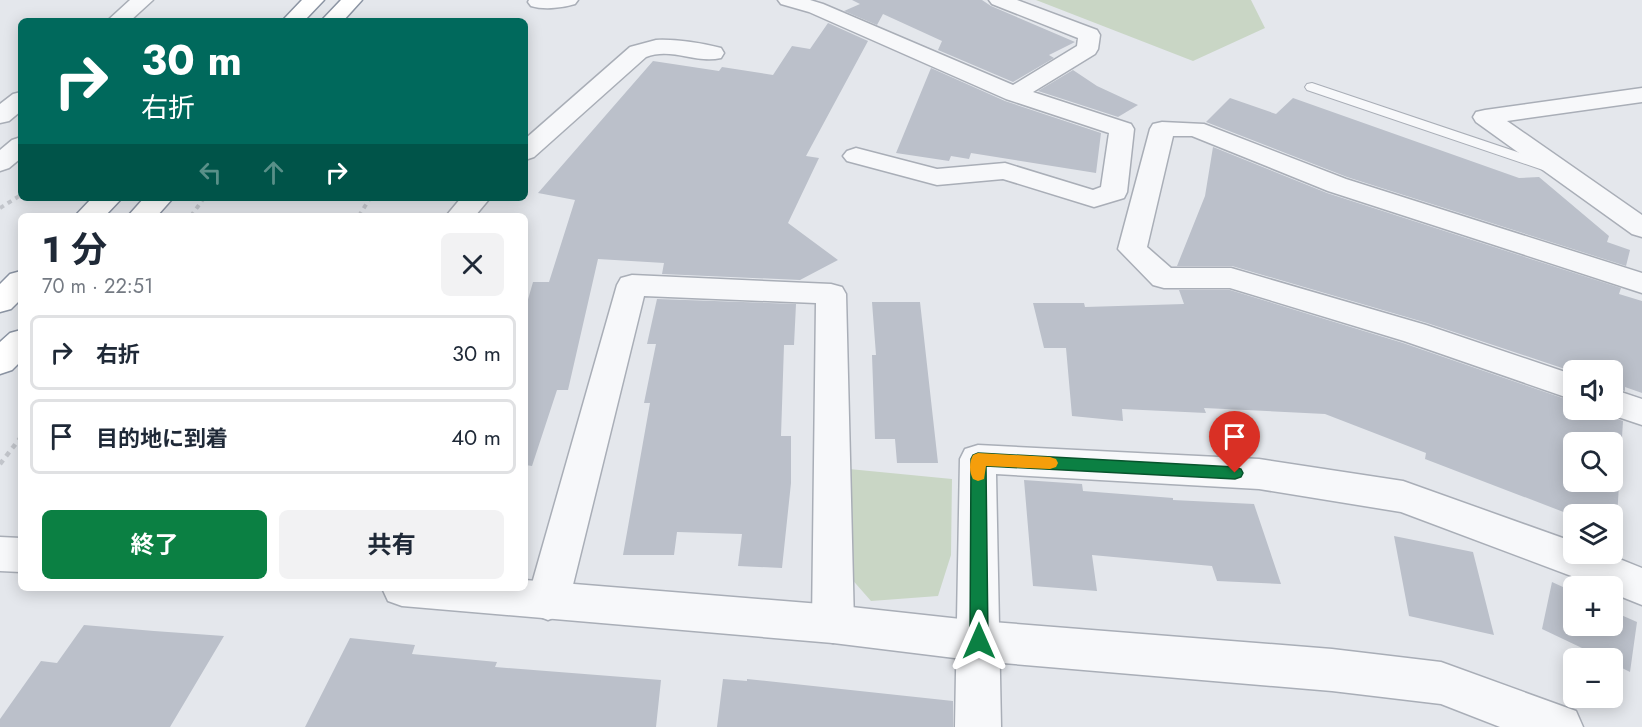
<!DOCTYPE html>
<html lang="ja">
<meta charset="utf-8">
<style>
body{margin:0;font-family:Jost,"Noto Sans JP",sans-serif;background:#f2f2f3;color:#1f2937;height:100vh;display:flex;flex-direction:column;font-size:22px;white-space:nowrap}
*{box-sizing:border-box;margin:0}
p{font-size:20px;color:#747a83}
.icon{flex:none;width:33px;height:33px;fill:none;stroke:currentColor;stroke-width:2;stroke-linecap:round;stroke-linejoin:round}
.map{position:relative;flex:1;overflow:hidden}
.details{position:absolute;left:18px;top:213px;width:510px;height:378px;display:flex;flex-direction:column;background:#fff;border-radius:9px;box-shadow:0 3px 15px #0003}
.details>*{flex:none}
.banner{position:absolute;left:18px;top:18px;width:510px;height:183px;border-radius:9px;box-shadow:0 3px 15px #0003;background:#00695c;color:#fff;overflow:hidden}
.controls{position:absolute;left:1563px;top:360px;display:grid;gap:12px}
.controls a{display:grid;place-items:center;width:60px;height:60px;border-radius:9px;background:#fff;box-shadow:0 3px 15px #0003;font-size:30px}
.pin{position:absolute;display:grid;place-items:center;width:51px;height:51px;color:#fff;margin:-62px -26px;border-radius:50% 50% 50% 0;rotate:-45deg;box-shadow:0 0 6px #0007}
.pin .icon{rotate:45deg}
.me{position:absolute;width:66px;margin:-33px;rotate:0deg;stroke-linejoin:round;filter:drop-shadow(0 0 4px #0008)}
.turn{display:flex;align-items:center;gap:21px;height:126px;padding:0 24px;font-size:27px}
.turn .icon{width:78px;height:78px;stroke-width:2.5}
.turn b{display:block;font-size:42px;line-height:51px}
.lanes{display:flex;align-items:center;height:57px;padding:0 24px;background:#0003;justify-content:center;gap:30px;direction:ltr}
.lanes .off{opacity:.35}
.round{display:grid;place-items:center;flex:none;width:63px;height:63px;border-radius:9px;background:#f2f2f3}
.overview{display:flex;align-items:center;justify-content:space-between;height:102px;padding:0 24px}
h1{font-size:36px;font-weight:700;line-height:45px}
.cta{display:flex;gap:12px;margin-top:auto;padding:12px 24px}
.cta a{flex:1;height:69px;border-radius:9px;background:#0b8043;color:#fff;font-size:24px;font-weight:700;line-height:69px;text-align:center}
.cta a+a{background:#f2f2f3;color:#1f2937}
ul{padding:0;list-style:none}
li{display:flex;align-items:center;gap:18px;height:75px;margin:0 12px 9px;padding:0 12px;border:3px solid #e0e1e3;border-radius:9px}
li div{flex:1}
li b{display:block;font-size:22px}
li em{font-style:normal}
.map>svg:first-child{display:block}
.green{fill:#c9d6c5}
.building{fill:#bbc0ca;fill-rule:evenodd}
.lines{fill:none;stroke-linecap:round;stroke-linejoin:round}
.service-casing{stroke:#a9aeb7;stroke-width:2}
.minor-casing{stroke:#a9aeb7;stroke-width:3}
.tertiary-casing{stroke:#a9aeb7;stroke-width:3}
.trunk-casing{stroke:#8b94a3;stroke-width:3}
.path-far1{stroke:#c2c5cb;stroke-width:4;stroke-dasharray:4.5 4.5;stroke-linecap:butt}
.path{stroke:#c2c5cb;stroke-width:4.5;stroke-dasharray:5 5;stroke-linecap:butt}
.service{fill:#f7f8fa;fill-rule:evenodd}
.minor{fill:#f7f8fa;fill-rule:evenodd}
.tertiary{fill:#f7f8fa;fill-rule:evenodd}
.trunk{fill:#fff;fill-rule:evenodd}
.route{fill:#0b8043;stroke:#07532c;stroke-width:1.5}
.slow{fill:#f59e0b}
</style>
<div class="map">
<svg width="1642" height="727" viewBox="0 0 1642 727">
<rect width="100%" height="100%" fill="#e4e7ec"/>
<!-- green -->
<path class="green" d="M1036,0H1251L1265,28L1193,61Z
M849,469L952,479L951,555L938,596L871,601L849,576Z"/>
<!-- building -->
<path class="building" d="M852,0H982L991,6L1075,42L1049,55L1054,58L1013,82L938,50L942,41L883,14L877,25L844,11L860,4Z
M828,23L868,41L806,156L819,158L788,223L838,260L800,280L662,274L664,263L598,259L568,390H557L532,466L525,465V310L533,282H549L575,200L538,193L653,61L719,71L722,67L773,75L792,46L810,49Z
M931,68L1005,101L1101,133L1096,173L971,153L969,159L951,156L949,161L896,153Z
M1073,70L1097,86L1138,105L1118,117L1038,91Z
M1230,98L1276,114L1293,98L1519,178L1539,177L1609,236L1607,242L1630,250L1626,266L1347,177L1206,122Z
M1213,147L1327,193L1621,288L1619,294L1642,301V393L1625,387V391L1612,387V370H1574V372L1427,323L1232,266H1177L1205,196Z
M1179,290H1230L1403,343L1574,402V410H1597L1599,413L1623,421L1616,533L1612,532V514H1574V516L1425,459L1426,453L1325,414L1204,408L1206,413L1122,409L1123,421L1072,416L1066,348H1044L1033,303H1084L1085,307L1184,304ZM1574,442H1612V482H1574Z
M657,299L796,304L794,345H784L781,436H791V483L782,568L738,566L742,534L677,532L674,555H623L650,403H644L656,344H647Z
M872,302H920L938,463H897L895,439H875L872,355H876Z
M1024,480L1082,484L1083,491L1173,498V500L1254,504L1281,584L1217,581L1212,566L1092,555L1097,591L1033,586Z
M1394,536L1473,552L1494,635L1409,616Z
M1552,582L1574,592V626H1612V611L1637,622L1630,672L1612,663V658H1603L1542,629Z
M84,625L154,631L224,636L170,727H0V719L41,661L57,663Z
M350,638L415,645L412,654L497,662L495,667L661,680L656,727H305Z
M723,679L747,681V679L953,701V727H717Z"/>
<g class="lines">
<!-- service casing -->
<g class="service-casing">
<path id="service" d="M1312,83L1559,166L1562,169L1559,172H1549L1307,90L1305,87L1307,84Z"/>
</g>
<!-- minor casing -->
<g class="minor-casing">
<path id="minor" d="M130,0H153L130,21H107Z
M529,0H578L575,4C562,8 544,10 531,6L528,2Z
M778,0H810L823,4L1013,85L1077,46L1078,38L992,4L989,0H1017L1097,30L1100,35L1098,49L1095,54L1033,92L1131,124L1134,129L1127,192L1124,198L1094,207L1003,179L937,185L847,161L843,156L847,151L856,148L937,169L1005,163L1093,190L1101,187L1109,133L1006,99L809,12L781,4Z
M656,40C678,39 700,43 721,48L724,53L721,58C696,64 671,47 646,57L534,157L525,160V139L630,47Z
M1642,88V102L1507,121L1642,215V237L1632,234L1476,122L1473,117L1476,112L1485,110Z
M21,92V111L9,121L0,123V104L13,94Z
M1162,122L1204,124L1346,179L1642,273V293L1328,191L1192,136H1173L1147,247L1171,268H1231L1426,325L1574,375V400L1404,341L1230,288H1164L1153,285L1118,249L1150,129L1153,124Z
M21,137V158L9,168L0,171V150L12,140Z
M461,198H490L475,216H446Z
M632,275L831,284L842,287L846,294L854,624L848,638L833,643L818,638L812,624L816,303L644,296L569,601L563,614L548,620L533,614L527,601L617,285L621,278Z
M1612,389L1642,399V425L1600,411L1599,410H1612Z
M978,445L1259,459L1403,481L1574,542V554H1607L1642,568V605L1612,593V586H1598L1401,512L1259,489L996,474L1001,727H955L960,459L965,449Z"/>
</g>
<!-- tertiary casing -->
<g class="tertiary-casing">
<path id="tertiary" d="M0,537L21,538V572L0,571Z
M525,580L833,605L979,621L1332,649L1441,662L1576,711L1583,727H1500L1441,704L1332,691L979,661L833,643L402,606L388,601L382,588H525Z"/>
</g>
<!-- trunk casing -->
<g class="trunk-casing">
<path id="trunk" d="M302,0H324L304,21H282Z
M341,0H362L343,21H321Z
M92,198H122L105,216H75Z
M144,198H173L157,216H128Z
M21,271V299L11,309L0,312V284L10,274Z
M21,330V361L12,370L0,374V342L10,333Z"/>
</g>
<!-- path-far1 -->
<path class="path-far1" d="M0,208L21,195
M191,216L204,198
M359,216L370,198"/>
<!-- path -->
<path class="path" d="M0,464L21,437"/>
<!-- service -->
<use href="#service" class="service"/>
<!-- minor -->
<use href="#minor" class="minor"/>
<!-- tertiary -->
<use href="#tertiary" class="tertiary"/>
<!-- trunk -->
<use href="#trunk" class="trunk"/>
</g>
<!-- route -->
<path class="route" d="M978,453L1235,467L1241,469L1243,473L1241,477L1235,479L986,466L988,641L985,647L979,649L973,647L970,641L971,459L973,455Z"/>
<!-- slow -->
<path class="slow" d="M978,453L1050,457L1056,459L1058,463L1056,467L1050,469L986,466L984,479L978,481L973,479C969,472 969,462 973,455Z"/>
</svg>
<div class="controls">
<a><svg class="icon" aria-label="sound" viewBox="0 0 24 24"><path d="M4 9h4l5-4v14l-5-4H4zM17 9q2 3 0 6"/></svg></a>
<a><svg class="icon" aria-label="search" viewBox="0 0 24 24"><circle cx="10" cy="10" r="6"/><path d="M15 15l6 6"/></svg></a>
<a><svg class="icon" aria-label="layers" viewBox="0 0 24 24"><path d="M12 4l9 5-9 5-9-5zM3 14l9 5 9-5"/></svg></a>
<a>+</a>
<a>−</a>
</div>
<div class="pin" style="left:1235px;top:473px;background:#d93025"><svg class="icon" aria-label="arrive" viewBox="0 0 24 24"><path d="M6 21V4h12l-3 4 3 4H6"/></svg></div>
<svg class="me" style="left:979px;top:641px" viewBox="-20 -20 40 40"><path d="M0-17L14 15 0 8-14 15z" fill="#0b8043" stroke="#fff" stroke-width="4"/></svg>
<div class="banner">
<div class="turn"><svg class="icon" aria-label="right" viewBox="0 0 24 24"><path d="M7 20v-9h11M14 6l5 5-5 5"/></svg><div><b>30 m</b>右折</div></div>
<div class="lanes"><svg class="icon off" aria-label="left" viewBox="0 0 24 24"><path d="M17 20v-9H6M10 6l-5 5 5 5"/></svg><svg class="icon off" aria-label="ahead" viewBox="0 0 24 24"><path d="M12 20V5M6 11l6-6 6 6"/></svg><svg class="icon" aria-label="right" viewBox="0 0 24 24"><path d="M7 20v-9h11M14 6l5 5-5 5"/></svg></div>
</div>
<section class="details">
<div class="overview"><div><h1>1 分</h1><p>70 m · 22:51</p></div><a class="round"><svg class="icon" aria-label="close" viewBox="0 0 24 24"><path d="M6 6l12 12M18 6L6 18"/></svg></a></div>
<ul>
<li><svg class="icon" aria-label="right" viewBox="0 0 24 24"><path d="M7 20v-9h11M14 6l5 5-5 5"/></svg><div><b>右折</b></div><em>30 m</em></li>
<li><svg class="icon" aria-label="arrive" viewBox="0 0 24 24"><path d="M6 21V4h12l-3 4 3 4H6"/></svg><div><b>目的地に到着</b></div><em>40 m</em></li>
</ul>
<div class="cta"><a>終了</a><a>共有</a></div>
</section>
</div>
